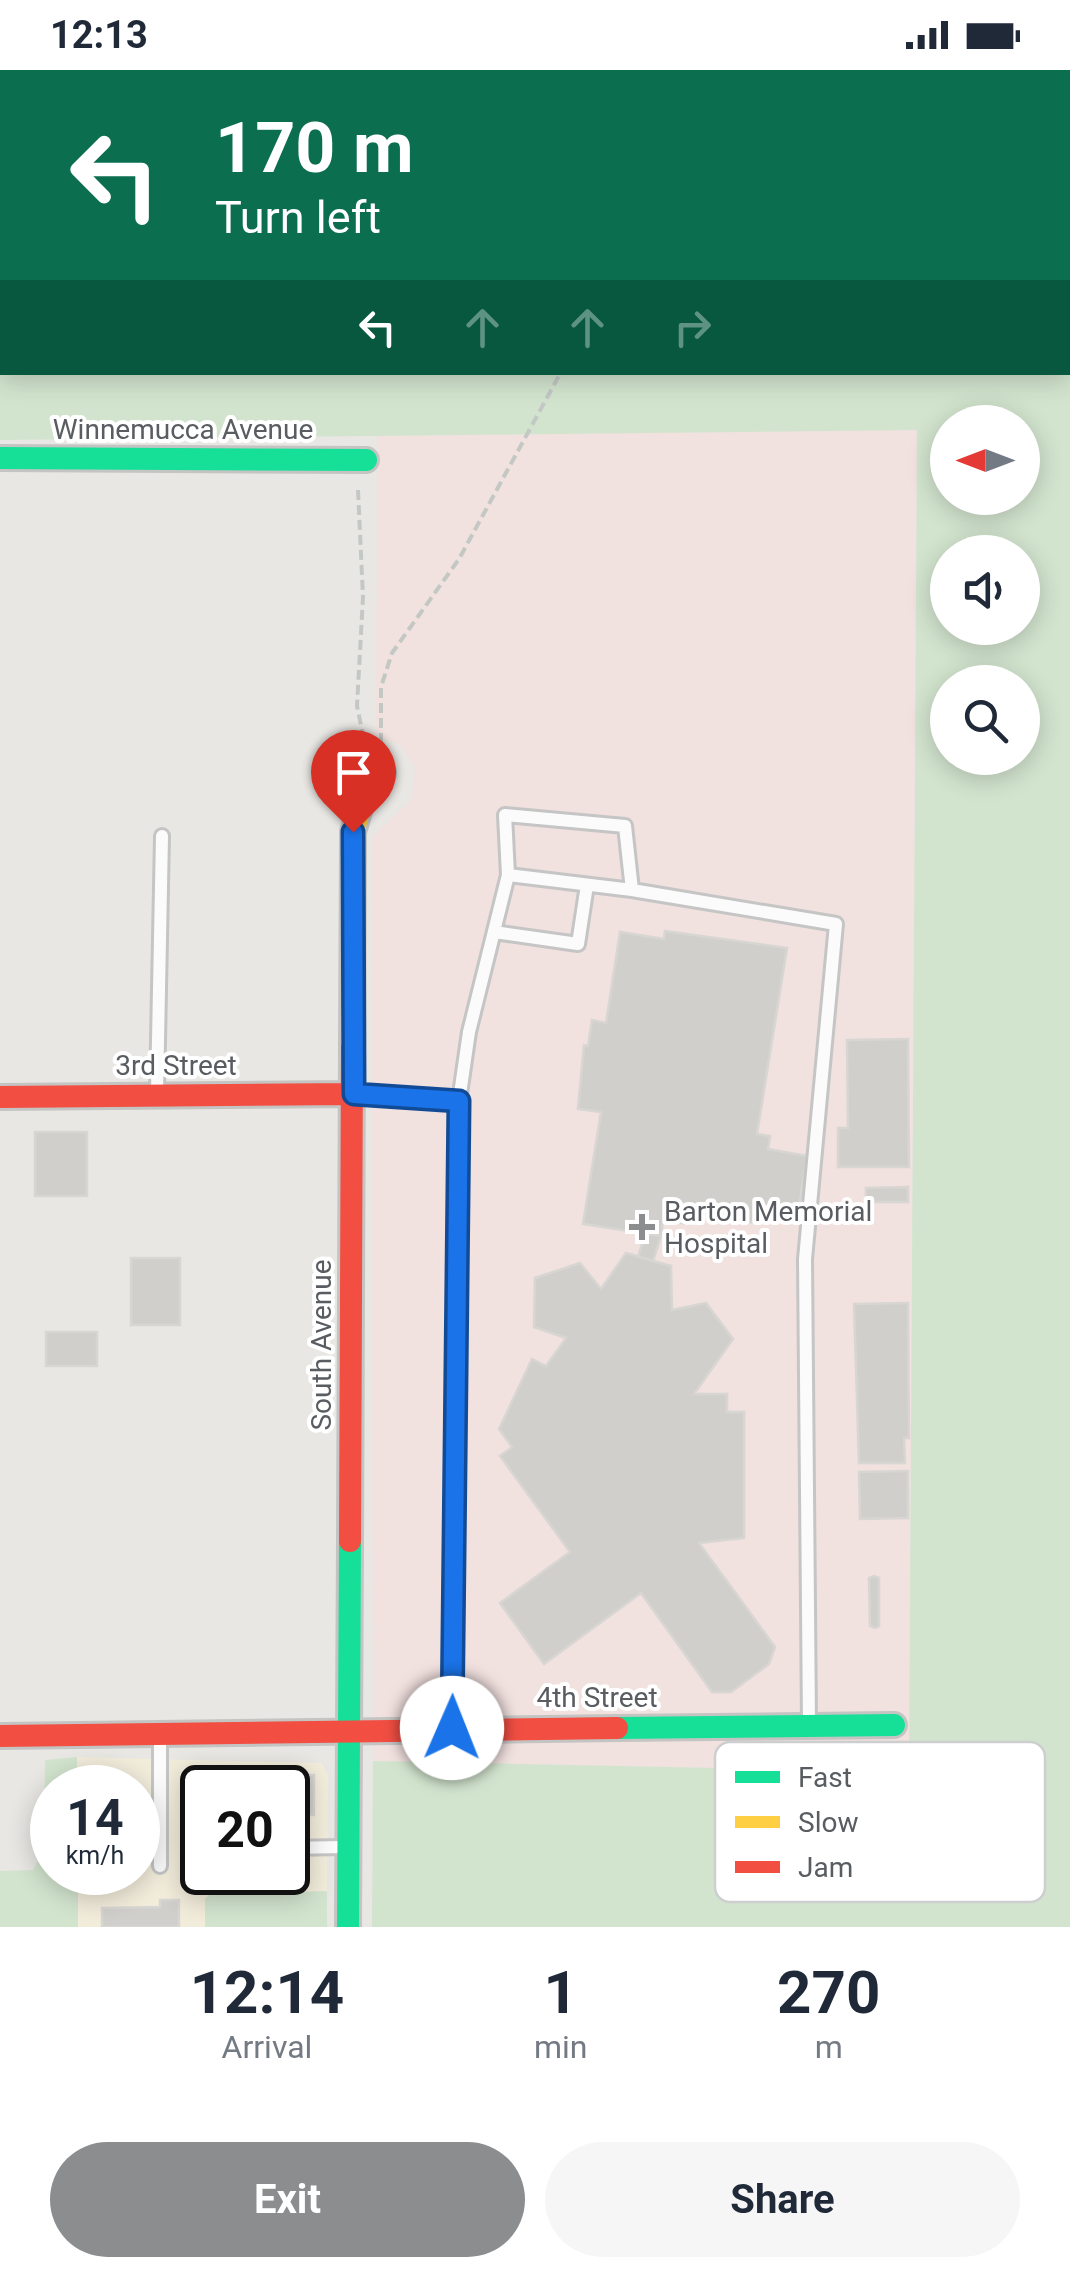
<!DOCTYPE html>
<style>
body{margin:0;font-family:Roboto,sans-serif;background:#f6f6f7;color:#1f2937;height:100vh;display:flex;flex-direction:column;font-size:38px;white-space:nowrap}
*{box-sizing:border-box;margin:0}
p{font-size:32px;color:#747a83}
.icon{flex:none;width:55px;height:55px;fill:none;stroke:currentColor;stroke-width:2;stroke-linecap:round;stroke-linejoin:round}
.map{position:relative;height:1857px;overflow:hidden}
.side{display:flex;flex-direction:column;background:#fff;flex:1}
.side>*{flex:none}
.banner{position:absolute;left:0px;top:0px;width:1070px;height:305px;box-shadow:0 5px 25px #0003;background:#0b6e4f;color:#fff;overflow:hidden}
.needle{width:65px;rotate:270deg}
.fabs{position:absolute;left:930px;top:335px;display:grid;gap:20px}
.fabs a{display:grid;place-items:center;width:110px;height:110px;border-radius:50%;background:#fff;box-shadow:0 5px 25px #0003;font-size:50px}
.speed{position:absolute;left:30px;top:1695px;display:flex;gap:20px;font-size:50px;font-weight:700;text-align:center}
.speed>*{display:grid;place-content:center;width:130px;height:130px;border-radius:50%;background:#fff;box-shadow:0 5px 25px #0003;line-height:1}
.speed small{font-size:25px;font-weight:400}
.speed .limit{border:5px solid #111;border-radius:15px;background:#fff;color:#111}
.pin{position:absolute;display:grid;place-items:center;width:85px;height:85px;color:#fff;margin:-102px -42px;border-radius:50% 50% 50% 0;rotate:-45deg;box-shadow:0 0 10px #0007}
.pin .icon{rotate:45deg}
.me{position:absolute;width:110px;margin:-55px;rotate:1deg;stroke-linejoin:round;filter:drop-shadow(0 0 8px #0008)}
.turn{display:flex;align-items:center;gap:35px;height:210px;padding:0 50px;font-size:45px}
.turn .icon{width:130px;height:130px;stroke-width:2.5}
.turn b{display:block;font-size:70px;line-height:85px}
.lanes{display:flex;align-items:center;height:95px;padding:0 50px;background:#0003;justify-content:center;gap:50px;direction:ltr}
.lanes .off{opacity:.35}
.eta{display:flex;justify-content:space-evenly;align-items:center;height:170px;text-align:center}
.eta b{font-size:60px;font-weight:700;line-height:70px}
.primary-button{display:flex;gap:20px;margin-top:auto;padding:20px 50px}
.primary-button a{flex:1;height:115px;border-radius:60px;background:#8b8d8e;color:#fff;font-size:40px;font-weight:700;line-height:115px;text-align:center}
.primary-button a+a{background:#f6f6f7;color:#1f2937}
.status{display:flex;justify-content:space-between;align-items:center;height:70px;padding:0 50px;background:#fff;direction:ltr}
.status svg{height:28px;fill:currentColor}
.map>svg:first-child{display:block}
.commercial{fill:#f2ecdb;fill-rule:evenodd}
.medical{fill:#f1e1df}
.green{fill:#d2e4ce;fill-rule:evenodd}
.building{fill:#d0cfcc;stroke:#d8d6d2;stroke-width:2.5}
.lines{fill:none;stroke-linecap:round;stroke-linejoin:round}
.lane-casing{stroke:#c5c5c5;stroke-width:18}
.fast-casing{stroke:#c4c4c3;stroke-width:28}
.slow-casing{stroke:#c4c4c3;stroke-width:28}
.jam-casing{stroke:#c4c4c3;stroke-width:28}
.path{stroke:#c4c8c5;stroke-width:4;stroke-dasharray:10 5;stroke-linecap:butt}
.lane{stroke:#fcfbfb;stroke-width:12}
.fast{stroke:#16e098;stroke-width:22}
.slow{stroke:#ffcf43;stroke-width:22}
.jam{stroke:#f24e42;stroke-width:22}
.route-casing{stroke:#114b97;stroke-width:25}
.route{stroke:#1a73e8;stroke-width:18}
.poi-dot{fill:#8b8d8e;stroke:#fff;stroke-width:4}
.labels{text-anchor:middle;stroke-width:8;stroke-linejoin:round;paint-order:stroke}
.street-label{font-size:28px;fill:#595c60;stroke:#fff}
.poi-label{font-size:28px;fill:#595c60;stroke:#fff;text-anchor:start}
.key{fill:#fff;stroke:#cdcecf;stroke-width:2.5}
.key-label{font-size:28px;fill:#595c60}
</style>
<div class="status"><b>12:13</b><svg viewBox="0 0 49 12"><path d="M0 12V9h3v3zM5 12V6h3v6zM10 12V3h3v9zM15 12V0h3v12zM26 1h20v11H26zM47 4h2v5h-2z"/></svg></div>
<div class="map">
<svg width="1070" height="1857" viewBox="0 0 1070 1857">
<rect width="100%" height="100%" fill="#e8e7e3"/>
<!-- commercial -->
<path class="commercial" d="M77,1687L322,1693L328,1705L327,1821L205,1829V1857H78V1803L138,1802V1718L77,1717ZM202,1718H288V1802H202Z"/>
<!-- medical -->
<path class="medical" d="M917,359L909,1702L373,1691L371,768L412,729L415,698L401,675L376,665L377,366Z"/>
<!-- green -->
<path class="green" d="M0,0H1070V1857H372L373,1691L909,1702L917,360L0,370ZM2,2H1068V302H2ZM948,352H1022V428H948ZM948,482H1022V558H948ZM948,612H1022V688H948Z
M77,1687V1717L52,1718V1802L78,1803V1857H0V1801L33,1800L44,1779L45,1690Z
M219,1815L236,1824L327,1821V1857H205V1829Z"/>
<!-- building -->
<path class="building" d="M665,861L787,878L757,1064L770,1066L768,1079L807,1086L798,1143L759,1137L756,1153L691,1142L689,1154L663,1150L661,1166L583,1154L601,1042L578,1039L584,975L588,976L592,950L606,953L620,862L664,869Z
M908,969L909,1097H838V1058H848L847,970Z
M35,1062H87V1126H35Z
M908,1117V1132H866V1118Z
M645,1164L661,1166L653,1191L638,1187Z
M626,1183L671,1196L672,1240L706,1233L733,1269L694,1324H727V1342H744V1468L699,1473L775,1577L769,1594L731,1622H712L641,1523L544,1594L500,1533L570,1482L500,1386L512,1377L499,1359L532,1289L546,1296L566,1268L534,1257L535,1208L580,1193L601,1219Z
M131,1188H180V1255H131Z
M908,1233L909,1368H904L905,1393H859L854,1234Z
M46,1262H97V1296H46Z
M908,1401V1448L860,1449L859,1402Z
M874,1506L879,1508V1556L875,1558L870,1556L869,1508Z
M209,1705H314V1745H288V1718H209Z
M122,1709V1718H99V1710Z
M160,1830H179V1857H102V1838L160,1837Z"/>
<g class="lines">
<!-- lane casing -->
<g class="lane-casing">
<path id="lane" d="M508,805L632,820L836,854L805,1189L809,1653
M494,862L578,874L587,815
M157,1022L162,766
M356,1024L459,1031
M453,1655L459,1031L469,962L508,805L505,745L625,756L632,820
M160,1669V1796
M288,1778L345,1777"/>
</g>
<!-- fast casing -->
<g class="fast-casing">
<path id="fast" d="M0,388L366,390
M617,1658L894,1655
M348,1857L350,1471"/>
</g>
<!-- slow casing -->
<g class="slow-casing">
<path id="slow" d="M352,978L353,762L362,731L383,703"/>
</g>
<!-- jam casing -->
<g class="jam-casing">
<path id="jam" d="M0,1027L353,1024
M350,1471L352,978
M0,1666L617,1658"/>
</g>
<!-- path -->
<path class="path" d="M627,2L628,0
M358,420L363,527L357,636L366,679
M381,673V617L392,583L459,489L561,302"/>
<!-- lane -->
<use href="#lane" class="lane"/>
<!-- fast -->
<use href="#fast" class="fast"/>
<!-- slow -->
<use href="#slow" class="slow"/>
<!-- jam -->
<use href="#jam" class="jam"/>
</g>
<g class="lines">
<!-- route casing -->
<g class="route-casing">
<path id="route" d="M353,762L354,1024L459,1031L452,1658"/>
</g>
<!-- route -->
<use href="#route" class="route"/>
</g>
<!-- markers -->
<path class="poi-dot" d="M637 1142h10v10h10v10h-10v10h-10v-10h-10v-10h10z"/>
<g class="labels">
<!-- street labels -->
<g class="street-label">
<text x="183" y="369">Winnemucca Avenue</text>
<text x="176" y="1005">3rd Street</text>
<text transform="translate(321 1275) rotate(-90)" y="10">South Avenue</text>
<text x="597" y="1637">4th Street</text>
</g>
<!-- poi labels -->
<g class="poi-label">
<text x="664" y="1151">Barton Memorial<tspan x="664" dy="32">Hospital</tspan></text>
</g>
</g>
<!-- legend -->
<rect x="715" y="1672" width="330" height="160" rx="15" class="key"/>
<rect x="735" y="1701" width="45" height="12" fill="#16e098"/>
<rect x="735" y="1746" width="45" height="12" fill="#ffcf43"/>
<rect x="735" y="1791" width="45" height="12" fill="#f24e42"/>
<g class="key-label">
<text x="798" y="1717">Fast</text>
<text x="798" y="1762">Slow</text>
<text x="798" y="1807">Jam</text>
</g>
</svg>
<div class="fabs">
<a><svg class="needle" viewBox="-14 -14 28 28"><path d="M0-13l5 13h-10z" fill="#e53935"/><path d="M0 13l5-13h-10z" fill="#747a83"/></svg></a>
<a><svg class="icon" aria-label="sound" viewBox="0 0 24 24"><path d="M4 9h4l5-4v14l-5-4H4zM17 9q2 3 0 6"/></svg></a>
<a><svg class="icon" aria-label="search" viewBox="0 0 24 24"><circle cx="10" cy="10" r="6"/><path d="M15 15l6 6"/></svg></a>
</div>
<div class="speed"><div>14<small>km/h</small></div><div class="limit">20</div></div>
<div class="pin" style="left:353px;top:762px;background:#d93025"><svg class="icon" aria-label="arrive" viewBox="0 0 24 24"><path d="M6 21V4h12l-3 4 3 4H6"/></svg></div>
<svg class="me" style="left:452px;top:1658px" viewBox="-20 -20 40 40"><circle r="19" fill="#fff"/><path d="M0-13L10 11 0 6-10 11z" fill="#1a73e8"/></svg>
<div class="banner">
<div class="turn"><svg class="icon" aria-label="left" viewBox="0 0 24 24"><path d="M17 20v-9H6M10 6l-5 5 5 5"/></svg><div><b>170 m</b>Turn left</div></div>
<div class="lanes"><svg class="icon" aria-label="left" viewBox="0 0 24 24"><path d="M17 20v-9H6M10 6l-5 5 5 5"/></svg><svg class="icon off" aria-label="ahead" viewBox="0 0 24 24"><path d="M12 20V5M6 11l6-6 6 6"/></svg><svg class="icon off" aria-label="ahead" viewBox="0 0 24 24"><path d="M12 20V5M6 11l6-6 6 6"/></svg><svg class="icon off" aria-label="right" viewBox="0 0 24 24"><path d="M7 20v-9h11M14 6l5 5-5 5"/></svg></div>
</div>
</div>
<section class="side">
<div class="eta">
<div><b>12:14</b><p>Arrival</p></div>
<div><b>1</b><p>min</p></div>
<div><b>270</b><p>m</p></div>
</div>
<div class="primary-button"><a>Exit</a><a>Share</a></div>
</section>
